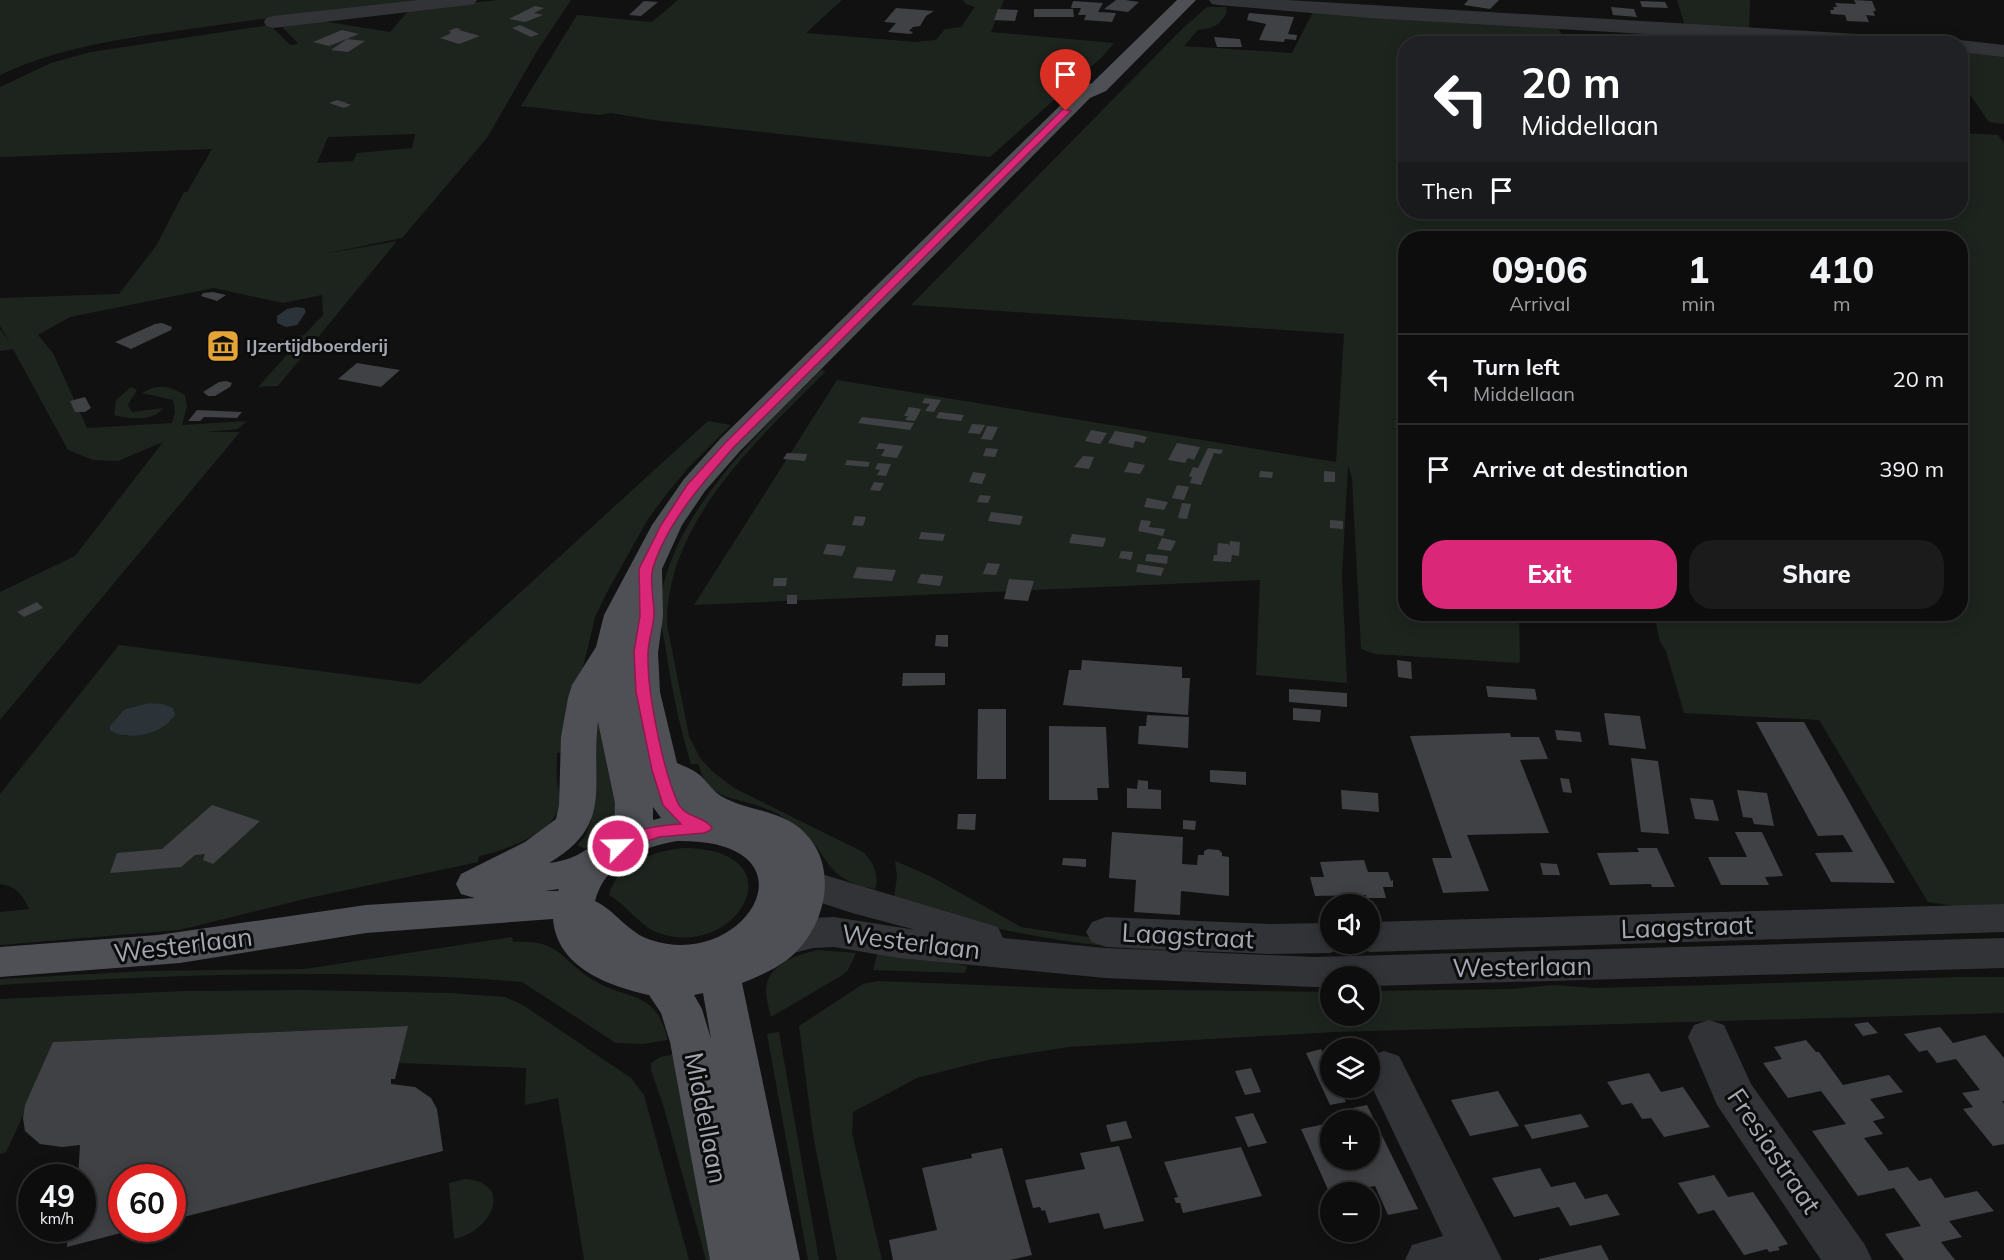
<!DOCTYPE html>
<meta charset="utf-8">
<style>
body{margin:0;font-family:Mulish,sans-serif;background:#1b1b1c;color:#f1f3f6;height:100vh;display:flex;flex-direction:column;font-size:22px;white-space:nowrap}
*{box-sizing:border-box;margin:0}
p{font-size:20px;color:#9a9c9e}
.icon{flex:none;width:33px;height:33px;fill:none;stroke:currentColor;stroke-width:2;stroke-linecap:round;stroke-linejoin:round}
.map{position:relative;flex:1;overflow:hidden}
.side{position:absolute;left:1398px;top:231px;width:570px;height:390px;display:flex;flex-direction:column;background:#0d0d0e;border-radius:24px;box-shadow:0 3px 15px #0003,0 0 0 2px #2d2d2e}
.side>*{flex:none}
.hud{position:absolute;left:1398px;top:36px;width:570px;height:183px;border-radius:24px;box-shadow:0 3px 15px #0003,0 0 0 2px #2d2d2e;background:#202124;color:#fff;overflow:hidden}
.fabs{position:absolute;left:1320px;top:894px;display:grid;gap:12px}
.fabs a{display:grid;place-items:center;width:60px;height:60px;border-radius:50%;background:#0d0d0e;box-shadow:0 3px 15px #0003,0 0 0 2px #2d2d2e;font-size:30px}
.speed{position:absolute;left:18px;top:1164px;display:flex;gap:12px;font-size:30px;font-weight:700;text-align:center}
.speed>*{display:grid;place-content:center;width:78px;height:78px;border-radius:50%;background:#0d0d0e;box-shadow:0 3px 15px #0003,0 0 0 2px #2d2d2e;line-height:1}
.speed small{font-size:15px;font-weight:400}
.speed .limit{border:9px solid #d22;background:#fff;color:#111}
.pin{position:absolute;display:grid;place-items:center;width:51px;height:51px;color:#fff;margin:-62px -26px;border-radius:50% 50% 50% 0;rotate:-45deg;box-shadow:0 0 6px #0007}
.pin .icon{rotate:45deg}
.me{position:absolute;width:66px;margin:-33px;rotate:67deg;stroke-linejoin:round;filter:drop-shadow(0 0 4px #0008)}
.turn{display:flex;align-items:center;gap:21px;height:126px;padding:0 24px;font-size:27px}
.turn .icon{width:78px;height:78px;stroke-width:2.5}
.turn b{display:block;font-size:42px;line-height:51px}
.then{display:flex;align-items:center;height:57px;padding:0 24px;background:#0003;gap:12px;font-size:22px}
.eta{display:flex;justify-content:space-evenly;align-items:center;height:102px;text-align:center}
.eta b{font-size:36px;font-weight:800;line-height:42px}
.action{display:flex;gap:12px;margin-top:auto;padding:12px 24px}
.action a{flex:1;height:69px;border-radius:24px;background:#db2777;color:#fff;font-size:24px;font-weight:800;line-height:69px;text-align:center}
.action a+a{background:#1b1b1c;color:#f1f3f6}
ul{padding:0;list-style:none}
li{display:flex;align-items:center;gap:18px;height:90px;padding:0 24px;border-top:2px solid #2d2d2e}
li div{flex:1}
li b{display:block;font-size:22px}
li em{font-style:normal}
.map>svg:first-child{display:block}
.green{fill:#1d241e;fill-rule:evenodd}
.water{fill:#2b3339}
.building{fill:#404145}
.lines{fill:none;stroke-linecap:round;stroke-linejoin:round}
.minor{fill:#323337;fill-rule:evenodd}
.major{fill:#4e5055;fill-rule:evenodd}
.route{fill:#db2777;stroke:#8e194d;stroke-width:1.5}
.labels{text-anchor:middle;stroke-width:6;stroke-linejoin:round;paint-order:stroke}
.far-poi-label{font-size:18px;font-weight:bold;fill:#a3a8b2;stroke:#0c0c0d;text-anchor:start}
.near-street-label{font-size:26px;fill:#a3a8b2;stroke:#0c0c0d}
</style>
<div class="map">
<svg width="2004" height="1260" viewBox="0 0 2004 1260">
<rect width="100%" height="100%" fill="#111112"/>
<!-- green -->
<path class="green" d="M0,0H429C345,9 260,18 176,31C114,40 58,48 0,75Z
M499,0H571L537,51L487,138L402,238L318,255L397,241L278,386L258,387L293,348L264,349L261,343L304,335L323,315L322,295L283,303L214,288L70,317L38,335L53,353L87,428L172,423L175,412L173,400L142,393C158,383 170,386 185,395L187,406L182,425L247,421L238,429L206,432H240L0,720V592L75,556L163,442L118,461L93,460L68,450L13,349L0,351V329L11,345L0,326V298L119,294L156,246L184,192H187L212,149L0,157V87L51,63L91,52L270,25L290,45L297,44V42L279,24L316,20L390,32L410,9ZM415,134L412,148L357,153L353,161L317,163L328,137Z
M678,0H842L806,33L916,42L936,40L945,29L961,27L975,7L966,4L963,0H1004L991,32L1114,43L1102,57L990,157L653,120L611,113L599,115L521,106L577,15L652,22Z
M1677,0H1750L1749,30L1685,26Z
M1207,7H1226L1227,12C1219,26 1214,28 1198,30L1184,46L1292,53L1313,12L1558,28L1567,43L1406,44V212H1960L1961,133L1998,135L2004,143V906H1955L1928,902L1819,720L1684,713L1666,651L1660,642L1654,614H1960V238H1406V614H1519L1520,661L1518,663L1375,654L1361,649L1352,478L1348,465L1342,576L1347,683L1256,675L1260,580L694,605L837,380L1336,462L1344,334L911,305L1183,28Z
M1960,51L2004,55V124L1989,122L1961,82Z
M821,370L826,371C759,439 666,521 667,625L689,736L700,758L712,771L734,788L863,852C873,861 880,877 875,889C820,879 832,853 795,825C784,817 772,810 759,806C740,799 717,799 705,781C702,776 700,769 698,764H691C679,725 671,685 665,644C663,633 659,619 660,608C667,517 761,431 821,370Z
M131,387L137,390L128,405L132,412L163,408C154,422 128,419 114,415L116,400Z
M708,421L731,425L688,468L665,496L648,519L606,594L595,617L563,752L557,753C557,763 556,772 557,782C558,789 561,797 559,805C555,834 503,851 479,856L478,862L309,898L179,930L0,945V912L29,909C23,895 16,886 0,884V794L119,645L420,684ZM149,703L166,705L172,720L153,731L124,736L125,709Z
M602,724L618,806L613,828L586,849L577,845L585,837L591,821L590,726Z
M683,848C803,849 736,964 656,932C641,926 625,904 609,895C616,864 654,851 683,848Z
M895,861L928,875L1021,927L1101,939L1195,944L1198,953C1130,950 1062,943 996,928C961,920 929,905 894,898L897,877Z
M512,937L513,942C561,939 559,959 593,980C629,1002 655,988 668,1040L643,1044L616,1043L522,982L510,981C341,968 169,975 0,985V979L145,971L305,969Z
M879,948L967,966L965,973L873,970Z
M819,950L856,953L848,970L841,976L771,1017C769,1009 766,998 766,990C767,964 798,954 819,950Z
M1956,977H2004V1013L1335,1032L1068,1047L987,1060L917,1078L853,1112L852,1133L882,1260H837L813,1134L799,1026L863,984L878,981L1079,989L1330,992V1016H1370V991L1511,989L1553,985L1595,988L1715,985Z
M303,990L450,993L505,997L523,1005L631,1078L644,1095L689,1260H584L558,1098L525,1105L526,1068L399,1063L407,1026L53,1042C37,1079 24,1116 6,1152L0,1154V999L185,991Z
M779,1032L819,1260H808L767,1034Z
M679,1053L721,1260H706L664,1108L651,1070V1063L660,1057Z
M465,1179C514,1182 493,1231 454,1239L449,1183Z"/>
<!-- water -->
<path class="water" d="M297,307L304,308L306,312L297,325L286,327L277,323V316L287,309Z
M149,703L163,704L173,708L175,714C165,734 128,742 110,730V726L125,709Z"/>
<!-- building -->
<path class="building" d="M1116,0H1125L1139,2L1128,12L1104,9Z
M1468,0H1499L1490,9L1464,5Z
M1854,0L1872,1L1876,11H1873L1875,16L1866,15L1869,22L1847,21L1845,15L1831,14L1830,10H1834L1833,7H1837L1835,3L1856,4Z
M644,1L658,2L641,16L629,15Z
M1073,1L1103,3L1098,12L1116,13L1112,22L1084,20L1086,15H1078L1081,8H1071Z
M1640,1L1665,2L1668,8L1642,7Z
M535,6L544,8L534,13L543,15L525,22L509,19Z
M1611,7L1634,9L1637,17L1613,15Z
M896,8L922,10L934,11L926,16L920,26L913,27L909,31L913,32L911,34L888,32L896,23L884,22Z
M998,9L1018,10L1015,21L994,20Z
M1034,9H1073L1074,17H1034Z
M1249,13L1294,17L1288,34L1297,35L1296,40L1285,39L1284,42L1259,40L1266,24L1247,20Z
M520,25L539,34L531,37L512,28Z
M456,28L461,29L459,30L480,36L459,44L440,38L450,34L449,33L452,32L448,31Z
M342,30L359,34L329,46L313,42Z
M1214,37L1240,39L1242,47H1217Z
M347,39L365,41L348,52L331,50Z
M337,100L347,103H345L351,105L344,108L329,103Z
M213,292L226,295L217,301L201,296L203,293Z
M162,323L172,327L171,330L131,349L115,342L155,324Z
M357,363L381,367L400,370L381,387L338,379Z
M226,381L232,383L230,387L215,396H208L203,392L219,382Z
M85,397L91,408L85,412H75L70,401Z
M925,398L941,400L934,412L925,411L930,404L922,403Z
M909,407L921,409L915,421L905,420L908,416H904Z
M197,410L242,412L237,418L204,417L200,421H188Z
M939,412L964,415L961,421L936,418Z
M862,417L914,423L910,430L858,423Z
M972,424L985,425L980,434L968,433Z
M987,426L998,427L992,440L981,439Z
M1091,430L1107,433L1100,444L1085,441Z
M1115,431L1139,435L1147,437L1144,443L1135,441L1133,448L1108,443Z
M879,443L903,446L897,458L881,456L885,449H876Z
M1177,443L1200,447L1194,460L1188,458L1185,463L1168,460Z
M986,448L998,449L995,457L983,456Z
M1208,448L1223,450L1221,454L1214,453L1201,485L1190,483L1192,477L1189,476L1193,467L1198,468Z
M787,453L807,454L805,461L783,459Z
M1083,456L1094,457L1089,469L1074,467Z
M847,460L870,462L868,467L845,465Z
M1129,462L1145,465L1140,474L1124,472Z
M878,463L891,464L886,476L877,475L880,470L875,469Z
M1260,471L1273,472L1272,478L1259,477Z
M1324,471L1335,472V482H1324Z
M973,472L986,474L982,484L969,482Z
M874,482L884,483L880,491L870,490Z
M1177,485L1189,487L1184,500L1172,498Z
M980,495L991,496L988,503L977,502Z
M1147,498L1168,502L1164,510L1144,507Z
M1182,503L1191,504L1187,519L1178,518Z
M991,512L1023,516L1020,525L988,521Z
M855,516L866,517L863,526L852,525Z
M1141,520L1151,521L1149,527L1165,529L1163,536L1138,531Z
M1330,520L1343,521V529L1330,528Z
M921,532L945,534L943,541L919,539Z
M1072,534L1106,538L1103,547L1069,543Z
M1162,538L1176,541L1171,551L1157,549Z
M1230,541L1240,542L1239,556L1232,555L1231,562L1213,561L1214,555H1217L1218,543L1228,544L1229,546Z
M827,544L846,546L842,556L823,554Z
M1121,551L1133,552L1131,560L1119,558Z
M1147,554L1168,556L1167,564L1145,561Z
M987,563L1000,564L996,575L983,574Z
M1138,564L1164,568L1161,576L1136,572Z
M857,567L896,570L892,581L853,578Z
M921,574L943,576L940,586L917,583Z
M774,578H787L786,586H773Z
M1009,579L1034,581L1028,601L1004,599Z
M787,595H797V604H787Z
M37,602L43,608L24,617L17,612Z
M936,635H948V647L935,646Z
M1082,660L1182,667V678H1190L1188,715L1063,705L1069,670H1081Z
M1397,660L1411,662L1412,679L1398,677Z
M903,673H945V685L902,686Z
M1486,686L1535,689L1537,700L1488,697Z
M1289,689L1347,693V707L1289,702Z
M1293,708L1321,710L1320,722L1293,720Z
M978,709H1006V779H977Z
M1604,713L1640,716L1646,749L1609,745Z
M1147,715L1189,717L1188,748L1138,744L1139,726H1146Z
M1756,722H1804L1895,883L1831,882L1815,853L1853,852L1843,835L1818,836Z
M1049,726L1106,727L1109,788H1097L1098,800H1049Z
M1555,730L1580,732L1582,742L1557,740Z
M1510,733L1511,737H1539L1548,759L1520,760L1549,833L1467,835L1489,891L1443,893L1432,858H1452L1410,736Z
M1631,758L1658,761L1669,834L1641,832Z
M1210,770L1246,772V785L1210,782Z
M1560,778L1569,779L1572,793L1563,792Z
M1138,780L1148,781V789L1161,790V809L1127,808V788L1137,789Z
M1341,790L1378,793L1379,812L1342,809Z
M1737,790L1767,793L1774,826L1754,824L1752,818L1743,817Z
M1690,798L1713,800L1719,821L1695,819Z
M212,805L260,821L213,864L203,860L205,854L195,855L181,867L110,873L117,853L162,849Z
M958,814H976L975,830L957,829Z
M1183,820L1196,821L1195,830L1183,829Z
M1112,832L1183,837L1182,864L1197,865L1198,855H1204V851L1208,849L1219,850L1222,853V856L1229,857V896L1181,891L1180,915L1134,912L1136,880L1109,878Z
M1735,832H1762L1783,876L1765,877L1769,885H1721L1708,857H1747Z
M1637,848H1657L1675,887H1652L1651,884L1610,885L1597,853L1639,852Z
M1063,858L1086,859V867L1062,865Z
M1364,860L1368,872H1388L1391,881L1393,880V887H1383L1386,898H1366V895L1315,896L1310,877H1324L1320,862Z
M1540,863L1557,864L1560,875H1543Z
M1868,1022L1878,1033L1863,1036L1854,1024Z
M408,1026L395,1079H391V1084L415,1087L431,1098L437,1109L443,1151L172,1220V1178H122V1228L136,1229L67,1247L68,1228H82V1178H78L80,1145L62,1147L40,1144L25,1131L23,1118L25,1105L53,1042Z
M1940,1027L1953,1043L1985,1035L2004,1058V1101H2002L2004,1104V1144L1993,1146L1963,1109L1973,1107L1962,1093L1980,1090L1956,1059L1937,1063L1927,1050L1919,1052L1904,1034Z
M1806,1040L1816,1052H1819L1843,1085L1889,1075L1903,1092L1870,1099L1885,1118L1873,1121L1883,1134L1864,1138L1889,1171L1908,1167L1919,1181L1931,1178L1945,1198L1977,1191L1994,1211L1949,1221L1962,1237L1941,1242L1955,1260H1904L1885,1234L1921,1226L1894,1188L1858,1196L1812,1131L1846,1124L1821,1091L1788,1098L1763,1063L1782,1059L1774,1047Z
M1321,1049L1330,1070V1088H1339L1346,1102L1330,1105L1306,1053Z
M1251,1068L1261,1092L1245,1095L1235,1071Z
M1649,1073L1661,1092L1683,1087L1710,1127L1664,1137L1651,1118L1642,1119L1632,1103L1622,1105L1607,1082Z
M1498,1091L1519,1126L1470,1136L1451,1100Z
M1367,1105L1418,1209L1388,1215L1375,1186L1346,1192H1329L1301,1129L1330,1123V1160H1370V1120H1353L1348,1109Z
M1253,1113L1267,1143L1248,1147L1235,1117Z
M1581,1114L1589,1127L1532,1139L1524,1125Z
M1126,1121L1132,1138L1111,1142L1106,1125Z
M1119,1146L1144,1221L1104,1229L1099,1213L1049,1223L1045,1210L1042,1211L1040,1207L1033,1208L1025,1180L1085,1169L1080,1153Z
M1241,1147L1262,1196L1183,1213L1180,1203H1176L1174,1198L1178,1197L1164,1162Z
M1002,1148L1032,1255L1010,1260H893L889,1240L937,1230L922,1168L972,1158L971,1154Z
M1540,1168L1551,1187L1575,1182L1585,1199L1607,1194L1620,1215L1570,1226L1559,1207L1514,1217L1492,1178Z
M1714,1175L1728,1197L1753,1192L1788,1244L1778,1247L1780,1250L1769,1252L1767,1249L1744,1255L1714,1210L1698,1214L1678,1183Z
M1601,1245L1609,1260H1539V1259Z"/>
<g class="lines">
<!-- minor -->
<path class="minor" d="M419,0H477L474,4L468,5L273,28L266,26L264,22L266,18L273,16Z
M1209,0H1288L1925,38L1932,40L1934,44H1817L1371,18L1218,5L1212,4Z
M1960,40L2004,45V57L1960,52V44H1952Z
M808,870L998,927L1003,938L1105,948L1314,957L2004,938V968L1370,986V976H1330V987H1314L1105,978L899,958L834,947L813,948L782,956L768,951L762,941L768,931L813,918L834,917L916,930L852,913L794,894L789,884L794,874Z
M2004,904V932L1370,952L1356,947L1354,944H1370V922Z
M1106,917L1270,924L1330,923V944H1347L1344,948L1330,953L1270,954L1106,947L1092,942L1086,932L1092,922Z
M1709,1020L1724,1025L1751,1084L1865,1245L1872,1260H1821L1717,1105L1688,1037L1694,1025Z
M1384,1051L1399,1056L1502,1260H1405L1412,1245L1443,1236L1370,1083V1056Z"/>
<!-- major -->
<path class="major" d="M1177,0H1196L1106,91L1090,98L740,451L705,491L682,525L662,569L663,616L658,653L660,692L677,763C686,767 694,770 701,776C708,783 713,791 721,796C744,810 774,809 797,826C842,860 828,928 787,960C773,970 758,977 742,983L800,1260H710L670,1042L661,1013L649,995C609,986 557,968 553,919L366,933L180,963L0,977V947L158,935L366,905L475,898L461,894L456,884L461,874L525,842L556,819L559,805L561,737L568,698L572,685L596,647L604,615L652,525L684,479L720,439L1076,90L1092,83ZM598,722L615,803L614,832C587,846 582,859 549,863C615,824 590,786 598,722ZM653,807L661,818L653,820ZM677,841C823,839 748,972 651,940C628,933 616,911 595,901C605,863 641,847 677,841ZM559,889L558,891H545ZM703,993L711,1039L702,1009L694,995Z"/>
</g>
<!-- route -->
<path class="route" d="M1063,109L1071,111L734,447C704,481 666,524 653,568C649,581 654,599 654,613C654,627 648,640 648,654C647,691 662,766 677,801C684,819 704,815 712,828L709,831L704,833L659,837L618,852L612,850L610,846C620,830 663,825 681,824L663,805L652,770L636,692L634,652L640,616L639,569L661,525L687,485L726,442Z"/>
<!-- icons -->
<defs>
<g id="museum-square" transform="scale(1.725)"><rect x="-9" y="-9" width="18" height="18" rx="4" fill="#e5a435" stroke="#0c0c0d"/><path d="M0-6L6-3V-2H-6V-3ZM-5-1h2V3h-2ZM-1-1h2V3h-2ZM3-1h2V3H3ZM-6 4H6V6H-6Z" fill="#111"/></g>
</defs>
<g fill-rule="evenodd">
<use href="#museum-square" x="223" y="346"/>
</g>
<g class="labels">
<!-- far-poi labels -->
<g class="far-poi-label">
<text x="246" y="352">IJzertijdboerderij</text>
</g>
<!-- near-street labels -->
<g class="near-street-label">
<text transform="translate(1687 927) rotate(-2)" y="9">Laagstraat</text>
<text transform="translate(1188 936) rotate(3)" y="9">Laagstraat</text>
<text transform="translate(911 942) rotate(7)" y="9">Westerlaan</text>
<text transform="translate(183 945) rotate(-7)" y="9">Westerlaan</text>
<text transform="translate(1522 967) rotate(-1)" y="9">Westerlaan</text>
<text transform="translate(706 1118) rotate(79)" y="9">Middellaan</text>
<text transform="translate(1774 1151) rotate(56)" y="9">Fresiastraat</text>
</g>
</g>
</svg>
<div class="fabs">
<a><svg class="icon" aria-label="sound" viewBox="0 0 24 24"><path d="M4 9h4l5-4v14l-5-4H4zM17 9q2 3 0 6"/></svg></a>
<a><svg class="icon" aria-label="search" viewBox="0 0 24 24"><circle cx="10" cy="10" r="6"/><path d="M15 15l6 6"/></svg></a>
<a><svg class="icon" aria-label="layers" viewBox="0 0 24 24"><path d="M12 4l9 5-9 5-9-5zM3 14l9 5 9-5"/></svg></a>
<a>+</a>
<a>−</a>
</div>
<div class="speed"><div>49<small>km/h</small></div><div class="limit">60</div></div>
<div class="pin" style="left:1066px;top:111px;background:#d93025"><svg class="icon" aria-label="arrive" viewBox="0 0 24 24"><path d="M6 21V4h12l-3 4 3 4H6"/></svg></div>
<svg class="me" style="left:618px;top:846px" viewBox="-20 -20 40 40"><circle r="17" fill="#db2777" stroke="#fff" stroke-width="3"/><path d="M0-11L8 9 0 5-8 9z" fill="#fff"/></svg>
<div class="hud">
<div class="turn"><svg class="icon" aria-label="left" viewBox="0 0 24 24"><path d="M17 20v-9H6M10 6l-5 5 5 5"/></svg><div><b>20 m</b>Middellaan</div></div>
<div class="then">Then<svg class="icon" aria-label="arrive" viewBox="0 0 24 24"><path d="M6 21V4h12l-3 4 3 4H6"/></svg></div>
</div>
<section class="side">
<div class="eta">
<div><b>09:06</b><p>Arrival</p></div>
<div><b>1</b><p>min</p></div>
<div><b>410</b><p>m</p></div>
</div>
<ul>
<li><svg class="icon" aria-label="left" viewBox="0 0 24 24"><path d="M17 20v-9H6M10 6l-5 5 5 5"/></svg><div><b>Turn left</b><p>Middellaan</p></div><em>20 m</em></li>
<li><svg class="icon" aria-label="arrive" viewBox="0 0 24 24"><path d="M6 21V4h12l-3 4 3 4H6"/></svg><div><b>Arrive at destination</b></div><em>390 m</em></li>
</ul>
<div class="action"><a>Exit</a><a>Share</a></div>
</section>
</div>
